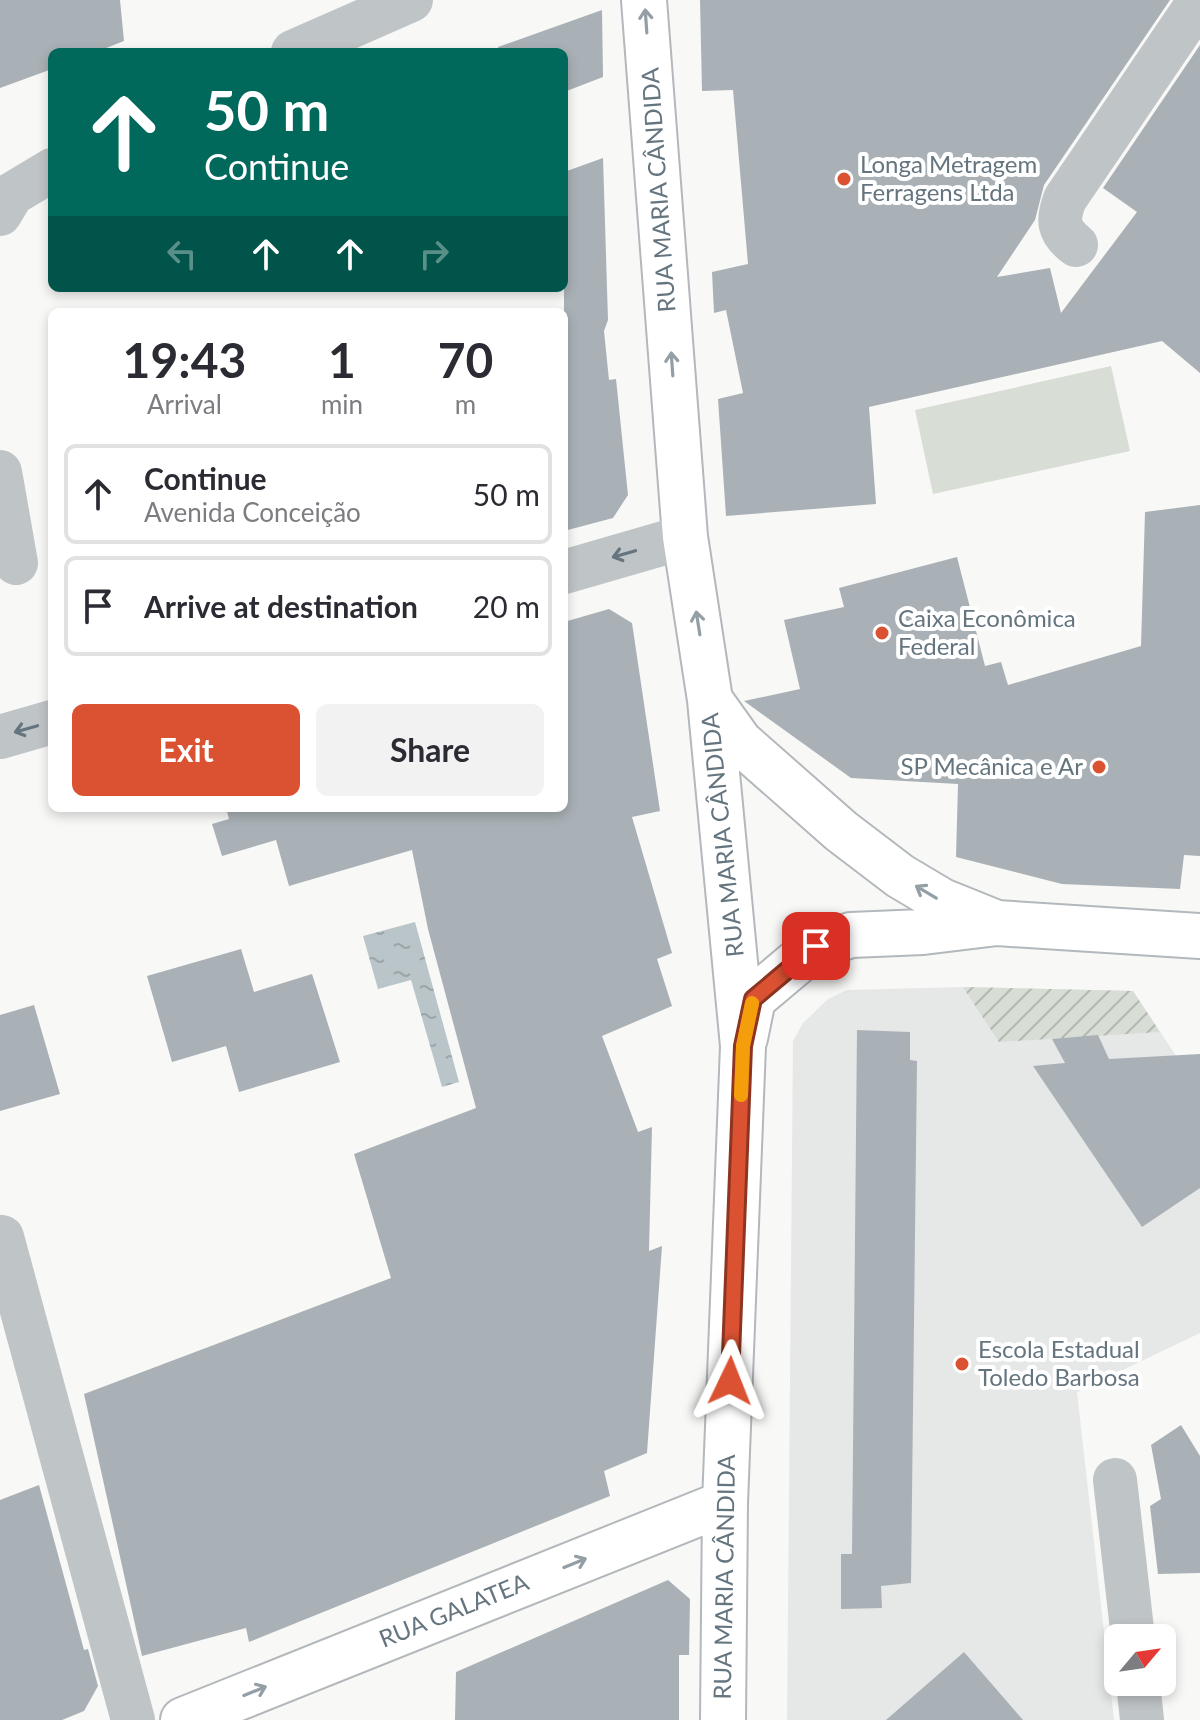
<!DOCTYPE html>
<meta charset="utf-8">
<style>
body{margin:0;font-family:Lato,sans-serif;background:#f2f2f3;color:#2b2b33;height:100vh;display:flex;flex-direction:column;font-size:30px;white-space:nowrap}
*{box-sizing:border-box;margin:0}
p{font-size:26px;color:#7c7c81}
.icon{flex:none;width:44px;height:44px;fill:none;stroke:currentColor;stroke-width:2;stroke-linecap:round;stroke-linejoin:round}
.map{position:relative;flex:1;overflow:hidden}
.drawer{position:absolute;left:48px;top:308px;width:520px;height:504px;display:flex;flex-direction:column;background:#fff;border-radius:12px;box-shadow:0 4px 12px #0003}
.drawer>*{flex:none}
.top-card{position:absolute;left:48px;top:48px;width:520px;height:244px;border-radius:12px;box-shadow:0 4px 12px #0003;background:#00695c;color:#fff;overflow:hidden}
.needle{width:52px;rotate:61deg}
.controls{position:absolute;left:1104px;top:1624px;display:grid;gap:16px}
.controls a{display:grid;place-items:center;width:72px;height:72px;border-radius:12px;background:#fff;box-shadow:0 4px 12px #0003;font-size:40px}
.pin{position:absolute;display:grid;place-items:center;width:68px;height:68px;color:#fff;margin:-34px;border-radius:16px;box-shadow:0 4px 12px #0006}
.me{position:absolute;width:88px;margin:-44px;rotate:2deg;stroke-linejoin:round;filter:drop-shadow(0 0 6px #0008)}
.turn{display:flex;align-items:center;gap:28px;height:168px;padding:0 24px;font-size:36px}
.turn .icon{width:104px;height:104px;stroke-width:2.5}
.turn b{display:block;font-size:56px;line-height:68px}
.lanes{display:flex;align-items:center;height:76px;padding:0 24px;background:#0003;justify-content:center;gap:40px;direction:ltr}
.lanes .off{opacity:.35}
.eta{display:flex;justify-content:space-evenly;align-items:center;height:136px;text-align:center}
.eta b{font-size:48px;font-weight:700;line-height:56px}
.button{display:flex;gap:16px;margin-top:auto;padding:16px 24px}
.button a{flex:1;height:92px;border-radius:12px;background:#db5233;color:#fff;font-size:32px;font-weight:700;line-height:92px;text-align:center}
.button a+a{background:#f2f2f3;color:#2b2b33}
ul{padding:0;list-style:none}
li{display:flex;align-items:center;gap:24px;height:100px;margin:0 16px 12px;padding:0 8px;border:4px solid #e1e1e2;border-radius:12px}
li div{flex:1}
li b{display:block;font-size:30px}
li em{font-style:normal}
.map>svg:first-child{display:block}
.built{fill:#e6e7e7}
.grass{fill:#d8ddd5}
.garden{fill:url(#garden-furrows)}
.water{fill:url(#water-ripples)}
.building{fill:#a9b1b6}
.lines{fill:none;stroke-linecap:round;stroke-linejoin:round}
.major-casing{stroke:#b3b8bc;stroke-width:48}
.minor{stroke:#bfc4c7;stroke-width:44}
.major{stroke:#fff;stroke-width:44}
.oneway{stroke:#939ea5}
.oneway2{stroke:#65757f}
.route-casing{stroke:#8e3521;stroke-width:20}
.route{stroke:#db5233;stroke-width:14}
.slow{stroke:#f59e0b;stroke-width:14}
.poi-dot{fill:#db5233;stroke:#fff;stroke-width:3}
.labels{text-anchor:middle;stroke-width:8;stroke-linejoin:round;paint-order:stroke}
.poi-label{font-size:24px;fill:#65757f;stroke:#fff;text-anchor:start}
.street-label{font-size:24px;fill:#65757f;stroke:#fff}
</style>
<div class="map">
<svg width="1200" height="1720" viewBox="0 0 1200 1720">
<defs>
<pattern id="garden-furrows" width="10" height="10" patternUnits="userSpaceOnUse" patternTransform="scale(2)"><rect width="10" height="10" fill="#d8ddd5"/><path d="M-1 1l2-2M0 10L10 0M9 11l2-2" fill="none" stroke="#b3b8b2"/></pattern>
<pattern id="water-ripples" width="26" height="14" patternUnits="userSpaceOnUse" patternTransform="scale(2)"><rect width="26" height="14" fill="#b9c5c9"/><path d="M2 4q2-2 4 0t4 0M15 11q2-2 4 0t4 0" fill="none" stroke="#9aa5a8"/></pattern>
</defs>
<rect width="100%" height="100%" fill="#f8f8f6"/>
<!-- built -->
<path class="built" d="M963,987L1133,991L1200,1092V1333L1077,1392L1114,1720H787L793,1041L803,1023L828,999L847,990Z"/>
<!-- grass -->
<path class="grass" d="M1111,366L1130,451L933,494L915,410Z"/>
<!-- garden -->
<path class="garden" d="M963,987L1133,991L1160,1032L999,1042Z"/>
<!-- water -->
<path class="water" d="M415,922L459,1082L442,1087L411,980L378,989L363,936Z"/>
<!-- building -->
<path class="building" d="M0,0H120L124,41L96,52H52V69L0,88Z
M700,0H1170L1044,185L1035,220L997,277L1050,268L1061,313L1137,212L1103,188L1200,45V373L1162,341L869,407L876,504L726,516L718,399L743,393L726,310L714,313L712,272L748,264L733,90L702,91Z
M602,10L603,77L564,92V52H499L498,47Z
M603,158L608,320L604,331L609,380L616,379L628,495L613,518L564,531V172Z
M1200,505V856L1184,855L1180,889L1062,884L956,857L958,784L851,778L744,701L800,689L784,620L844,607L839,588L957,557L985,666L1001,662L1008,685L1141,646L1145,512Z
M609,609L632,623L660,811L632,817L672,953L657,959L672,1006L602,1036L638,1132L652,1127L649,1251L662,1246L647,1453L604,1471L610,1496L249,1642L246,1628L142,1656L84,1394L391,1278L354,1154L476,1108L428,929L412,850L289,886L276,840L222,856L212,824L229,819L226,808H564V622Z
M241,949L254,992L312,974L340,1062L239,1092L226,1046L172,1062L147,976Z
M34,1005L60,1094L0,1111V1015Z
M857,1030L910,1032V1060L917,1061L911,1583L881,1586L882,1608L841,1609V1554H852Z
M1098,1035L1109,1059L1200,1054V1188L1142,1227L1033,1066L1065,1063L1052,1039Z
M1181,1425L1200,1456V1573L1158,1574L1150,1506L1161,1499L1151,1445Z
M39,1485L84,1650L88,1649L98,1686L84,1711L62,1720H0V1500Z
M668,1580L690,1599L689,1655H679V1720H455L456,1672Z
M964,1652L1023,1720H886Z"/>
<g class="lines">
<!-- major casing -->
<g class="major-casing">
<path id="major" d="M644,0L685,537L710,700L743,1046L725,1503L723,1720
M710,700L740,742L841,831L900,876L942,901L994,922
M745,1038L753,999L816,946L851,935L923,932L997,923L1200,936
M183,1720L725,1503"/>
</g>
<!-- minor -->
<path class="minor" d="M293,52L411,0
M0,214L12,194L52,170
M1076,245C1058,231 1057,220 1065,199L1200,0
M0,472L16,563
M564,572L685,537
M0,737L52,722
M2,1237L133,1720
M1115,1480L1133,1638
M1138,1682L1142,1720"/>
<!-- major -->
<use href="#major" class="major"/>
</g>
<!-- one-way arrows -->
<defs><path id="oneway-shaft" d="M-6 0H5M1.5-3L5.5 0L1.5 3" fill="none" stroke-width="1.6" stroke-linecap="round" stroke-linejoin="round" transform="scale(2)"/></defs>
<g class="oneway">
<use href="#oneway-shaft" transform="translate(646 21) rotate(-94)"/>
<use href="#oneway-shaft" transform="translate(672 364) rotate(-94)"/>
<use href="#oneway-shaft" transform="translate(698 623) rotate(-99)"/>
<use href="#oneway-shaft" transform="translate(926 892) rotate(-149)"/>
<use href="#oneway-shaft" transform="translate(575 1563) rotate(-22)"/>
<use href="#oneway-shaft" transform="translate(255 1691) rotate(-22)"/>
</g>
<g class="oneway2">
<use href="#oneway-shaft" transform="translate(624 554) rotate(164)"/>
<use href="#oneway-shaft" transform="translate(26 729) rotate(164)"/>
</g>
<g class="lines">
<!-- route casing -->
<g class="route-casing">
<path id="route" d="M730,1381L743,1046L753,999L816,946"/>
</g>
<!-- route -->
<use href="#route" class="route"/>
<!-- slow -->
<path class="slow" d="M741,1095L743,1046L752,1003"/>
</g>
<!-- markers -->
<g class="poi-dot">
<circle cx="844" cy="179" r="8"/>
<circle cx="882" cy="633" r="8"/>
<circle cx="1099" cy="767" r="8"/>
<circle cx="962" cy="1364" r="8"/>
</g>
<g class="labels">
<!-- poi labels -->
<g class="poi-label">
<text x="860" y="173">Longa Metragem<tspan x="860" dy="28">Ferragens Ltda</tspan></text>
<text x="898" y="627">Caixa Econômica<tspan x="898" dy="28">Federal</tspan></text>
<text x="1083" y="775" text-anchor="end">SP Mecânica e Ar</text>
<text x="978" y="1358">Escola Estadual<tspan x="978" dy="28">Toledo Barbosa</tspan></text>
</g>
<!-- street labels -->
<g class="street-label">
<text transform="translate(659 190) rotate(-94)" y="8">RUA MARIA CÂNDIDA</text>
<text transform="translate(723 835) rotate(-96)" y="8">RUA MARIA CÂNDIDA</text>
<text transform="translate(725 1577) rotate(-89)" y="8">RUA MARIA CÂNDIDA</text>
<text transform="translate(454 1611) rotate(-22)" y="8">RUA GALATEA</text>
</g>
</g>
</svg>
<div class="controls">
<a><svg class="needle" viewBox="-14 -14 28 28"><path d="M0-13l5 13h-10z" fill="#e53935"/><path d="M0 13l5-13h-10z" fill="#7c7c81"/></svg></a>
</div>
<div class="pin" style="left:816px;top:946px;background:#d93025"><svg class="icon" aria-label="arrive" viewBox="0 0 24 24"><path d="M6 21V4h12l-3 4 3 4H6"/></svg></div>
<svg class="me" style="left:730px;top:1381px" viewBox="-20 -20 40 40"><path d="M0-17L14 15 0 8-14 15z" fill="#db5233" stroke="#fff" stroke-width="4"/></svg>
<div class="top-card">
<div class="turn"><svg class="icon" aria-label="ahead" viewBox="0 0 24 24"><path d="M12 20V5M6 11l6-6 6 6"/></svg><div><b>50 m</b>Continue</div></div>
<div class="lanes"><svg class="icon off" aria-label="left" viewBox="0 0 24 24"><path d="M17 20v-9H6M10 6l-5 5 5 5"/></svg><svg class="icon" aria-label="ahead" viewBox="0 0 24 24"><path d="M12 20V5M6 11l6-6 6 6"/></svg><svg class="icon" aria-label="ahead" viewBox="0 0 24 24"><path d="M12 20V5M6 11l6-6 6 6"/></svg><svg class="icon off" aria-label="right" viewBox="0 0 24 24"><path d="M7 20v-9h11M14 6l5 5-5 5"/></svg></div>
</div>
<section class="drawer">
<div class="eta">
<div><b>19:43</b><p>Arrival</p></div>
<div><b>1</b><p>min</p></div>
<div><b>70</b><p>m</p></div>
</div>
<ul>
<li><svg class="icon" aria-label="ahead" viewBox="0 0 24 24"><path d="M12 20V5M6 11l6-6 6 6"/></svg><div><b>Continue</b><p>Avenida Conceição</p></div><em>50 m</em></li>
<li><svg class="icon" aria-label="arrive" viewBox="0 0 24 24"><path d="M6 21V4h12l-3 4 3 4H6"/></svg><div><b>Arrive at destination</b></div><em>20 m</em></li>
</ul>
<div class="button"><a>Exit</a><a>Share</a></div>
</section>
</div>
